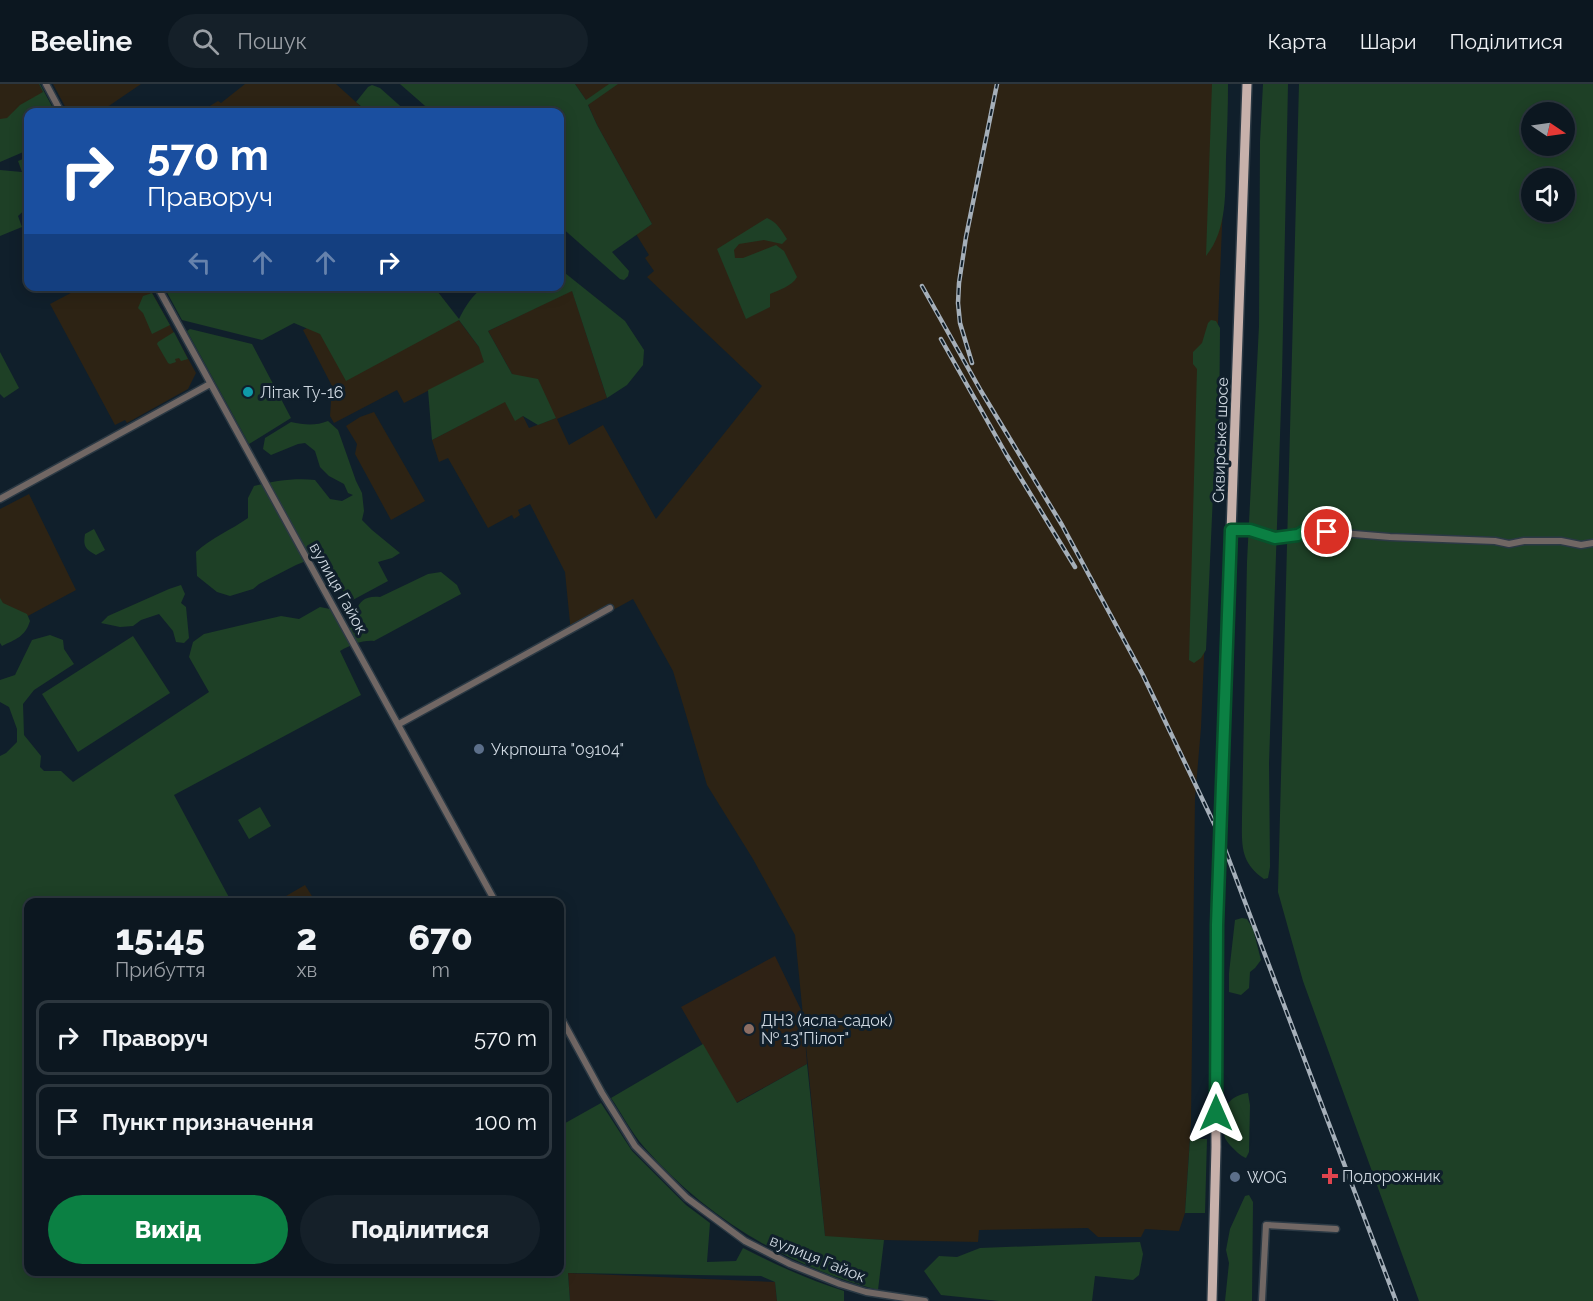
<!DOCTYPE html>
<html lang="uk">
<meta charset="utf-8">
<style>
body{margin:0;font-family:Raleway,sans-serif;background:#152029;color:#f1f3f6;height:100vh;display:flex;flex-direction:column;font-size:22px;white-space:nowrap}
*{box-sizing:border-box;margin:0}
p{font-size:20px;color:#9a9fa5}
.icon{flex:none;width:33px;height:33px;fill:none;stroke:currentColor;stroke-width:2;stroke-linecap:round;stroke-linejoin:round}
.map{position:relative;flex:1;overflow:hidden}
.drawer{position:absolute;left:24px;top:814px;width:540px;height:378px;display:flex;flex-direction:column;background:#0c1720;border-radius:12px;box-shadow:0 3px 15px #0003,0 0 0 2px #2c363e}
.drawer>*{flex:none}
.hud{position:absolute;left:24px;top:24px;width:540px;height:183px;border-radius:12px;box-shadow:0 3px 15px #0003,0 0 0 2px #2c363e;background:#1a4fa0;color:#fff;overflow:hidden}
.needle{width:39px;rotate:103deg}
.buttons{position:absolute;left:1521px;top:18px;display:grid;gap:12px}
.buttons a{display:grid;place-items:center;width:54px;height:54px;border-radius:50%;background:#0c1720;box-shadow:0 3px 15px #0003,0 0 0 2px #2c363e;font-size:30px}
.pin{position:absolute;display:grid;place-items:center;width:51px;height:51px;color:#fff;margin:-26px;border:3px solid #fff;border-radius:50%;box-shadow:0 2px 6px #0007}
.me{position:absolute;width:66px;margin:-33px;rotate:0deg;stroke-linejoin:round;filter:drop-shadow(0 0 4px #0008)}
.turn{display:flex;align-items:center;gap:21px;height:126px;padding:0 24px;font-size:27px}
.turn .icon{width:78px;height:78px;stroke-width:2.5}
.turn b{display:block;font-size:42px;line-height:51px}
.lanes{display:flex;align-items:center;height:57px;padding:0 24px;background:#0003;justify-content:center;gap:30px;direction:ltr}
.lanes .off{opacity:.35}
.eta{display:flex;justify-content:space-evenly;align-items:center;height:102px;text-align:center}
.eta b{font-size:36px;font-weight:800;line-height:42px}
.cta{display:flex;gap:12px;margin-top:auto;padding:12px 24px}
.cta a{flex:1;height:69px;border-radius:36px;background:#0b8043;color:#fff;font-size:24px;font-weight:800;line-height:69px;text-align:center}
.cta a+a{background:#152029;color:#f1f3f6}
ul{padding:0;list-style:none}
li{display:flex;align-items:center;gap:18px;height:75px;margin:0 12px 9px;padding:0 12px;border:3px solid #2c363e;border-radius:12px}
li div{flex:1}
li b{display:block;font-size:22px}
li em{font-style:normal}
header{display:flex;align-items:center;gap:36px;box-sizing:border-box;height:84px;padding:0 30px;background:#0c1720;border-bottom:2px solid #2c363e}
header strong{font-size:28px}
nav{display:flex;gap:33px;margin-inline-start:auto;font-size:21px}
.search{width:420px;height:54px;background:#152029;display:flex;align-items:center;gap:15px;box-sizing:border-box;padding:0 21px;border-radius:33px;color:#9a9fa5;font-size:22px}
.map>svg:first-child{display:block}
.industrial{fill:#2d2314}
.education{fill:#2f2215}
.green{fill:#1e4026;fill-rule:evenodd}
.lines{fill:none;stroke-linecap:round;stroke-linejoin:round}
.minor-casing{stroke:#2b3944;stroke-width:9}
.primary-casing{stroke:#2b3944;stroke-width:12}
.minor{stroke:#716764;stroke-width:6}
.primary{stroke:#c7b1ab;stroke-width:9}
.rail-casing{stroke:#a5afb9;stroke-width:4.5}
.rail{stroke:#101f2b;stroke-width:2;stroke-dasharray:7;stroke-linecap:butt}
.route-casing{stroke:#07532c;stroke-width:15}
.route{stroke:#0b8043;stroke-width:10}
.culture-dot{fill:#0f9aa8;stroke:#101f2b;stroke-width:2}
.service-dot{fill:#5c6f8a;stroke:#101f2b;stroke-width:2}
.education-dot{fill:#8d6e63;stroke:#101f2b;stroke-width:2}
.health-dot{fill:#e0444e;stroke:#101f2b;stroke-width:2}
.labels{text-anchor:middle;stroke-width:6;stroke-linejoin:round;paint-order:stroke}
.poi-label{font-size:16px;fill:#ced7e0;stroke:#101f2b;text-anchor:start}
.street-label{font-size:16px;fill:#ced7e0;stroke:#101f2b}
</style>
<header>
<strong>Beeline</strong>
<div class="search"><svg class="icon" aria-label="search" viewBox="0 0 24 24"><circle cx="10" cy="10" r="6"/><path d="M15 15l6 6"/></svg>Пошук</div>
<nav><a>Карта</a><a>Шари</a><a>Поділитися</a></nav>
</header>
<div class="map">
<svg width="1593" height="1217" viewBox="0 0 1593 1217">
<rect width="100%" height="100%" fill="#101f2b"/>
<!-- industrial -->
<path class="industrial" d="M0,0H39L43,8L0,71Z
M53,0H141L100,28H68Z
M245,0H336L367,28H200L218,17L221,19Z
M575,0H1228L1201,644L1195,714L1191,1039L1185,1129L1179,1147L1145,1145L1141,1153H1098L1088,1144L979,1146L978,1158L884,1156L825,1153L795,851L753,775L707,701L673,587L633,515L571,549L565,488L530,420L518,426L520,431L514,435L512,431L488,444L448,374L439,378L432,356L505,317L515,336L523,332L529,344L556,334L512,290L488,247L572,206L607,314L557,335L569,361L603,341L656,435L762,302L647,193L654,187L645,174L649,171L636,150L652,140L597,41L586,16Z
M82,203H149L196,289L188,305L127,339L125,336L115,341L50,220Z
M386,203H434L479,263L487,277L404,319L397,306L334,339L330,332L332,302L303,246Z
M374,328L425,417L391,436L355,370L357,360L346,342L360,333Z
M29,410L76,506L0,547V425Z
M305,801L315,817L328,819H274Z"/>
<!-- education -->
<path class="education" d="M775,872L803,930L807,980L736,1019L681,923Z
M568,1189L775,1198L777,1217H570Z"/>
<!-- green -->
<path class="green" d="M39,0H40L55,28H28V66L0,78V35L7,34L20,21L43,8Z
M400,0H575L586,16L609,0H618L588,21L597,41L652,140L612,168L629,187L628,192L624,196L620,195L560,142V28H432Z
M1212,0H1228C1228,25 1227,49 1226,74C1225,107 1228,145 1206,172Z
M1263,0H1288L1282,292L1269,679L1270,783L1268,794L1264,795C1239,778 1242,759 1242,732L1247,478L1259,242L1260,57Z
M1299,0H1593V1217H1419L1303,897L1278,808ZM1532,28H1564V62H1532ZM1532,94H1564V128H1532Z
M372,1L380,4L407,28H368L356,18L368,3Z
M28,73V123L18,132L22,143L0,152V86L22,88L18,77Z
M767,134C777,138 781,146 787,155L782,160L764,156L739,160L734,166L735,174H743L776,161L784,167L797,193C792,202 779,206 770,210V223L746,235L717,165Z
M560,185L625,237L644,266L643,281L627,301L607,314L572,207L488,247L512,290L538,295L556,334L538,341L523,332L515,337L505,318L432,356L428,306L484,278L479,263L459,236L346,297L320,250L294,239L262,256L182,236L164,203H434L459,235C465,223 472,211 484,203L560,202Z
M152,209L170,241L152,250L143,229L138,224L143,212Z
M1211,236L1216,237L1220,244L1219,352L1214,388L1206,566L1201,574L1194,579L1189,576L1197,285L1193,280V268L1202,259L1208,239Z
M190,245L252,260L291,334L249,360L187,247Z
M174,248L188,275L181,277L179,274L175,275L176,278L170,280L168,279L157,260L158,258Z
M0,268L19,304L4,314L0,310Z
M328,337L338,346L356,397L362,409L364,427L362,436L372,446L400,469L392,474L378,478L388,497L349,518L339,500L335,502L329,499L316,473L296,481L259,500L253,505L230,512L217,508L197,492L196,468C211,454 231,446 248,434V414L254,402C275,397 294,394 315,396L330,415L342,417L353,411L348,409L344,400L329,392L320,383L315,367L305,359L298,360L271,371L263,365L265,354L291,338C304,341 316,342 328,337Z
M94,445L105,466L96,471C85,465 83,462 85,450Z
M441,488L457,501L461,510L374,557C362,556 351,561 340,567L361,611L174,711L232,819H28V1188H560V1042L601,1019L632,1067L686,1121L710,1139L707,1178L736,1177L743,1164C776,1181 809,1196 844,1207V1217H777L775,1198L761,1192L568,1189L570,1217H0V672L6,669L17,658V645L9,623L0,618V596L15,591L32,556L50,551L63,556L64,565L74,580L34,606L23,620L24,651L41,672L40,683L44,687H61L73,698L209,608L189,573L193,558L204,550L281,532L299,535L320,523L335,526L348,549C357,533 353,510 380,513L428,490Z
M181,501L185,510L181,519L186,523L189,554L184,559L176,558L173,547L159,530L141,536L133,542L120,543L101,539L108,532L169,505Z
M0,514L3,519L27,530L30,537C25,553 16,555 2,562L0,559Z
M133,552L170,609L78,668L42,610Z
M260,723L271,742L249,755L238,736Z
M1242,834L1247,835L1253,845L1261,876L1255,884L1250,888L1249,904L1241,911L1229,908V889L1235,836Z
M703,960L737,1019L807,980L825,1152L884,1156L878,1206C787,1182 706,1134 644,1063C631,1048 622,1030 611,1014Z
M1248,1009L1250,1021L1249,1068L1246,1074C1240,1072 1228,1060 1225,1054C1224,1051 1224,1047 1224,1044C1221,1025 1228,1012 1248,1009Z
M1190,1055H1207L1205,1129H1185Z
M1249,1111L1253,1118L1252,1217H1225L1229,1179L1226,1166L1230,1145L1245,1112Z
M1140,1158L1143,1170L1139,1191L1133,1196L1095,1192L1092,1217H999L941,1211L924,1187L939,1172L957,1173L980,1164Z"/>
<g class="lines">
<!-- minor casing -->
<g class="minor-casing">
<path id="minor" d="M46,0L61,28
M157,202L496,819
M0,415L210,300
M1231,446H1250L1275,454L1298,451L1306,446L1390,453L1495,457L1509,460L1524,457H1561L1581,461L1593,459
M399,640L610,524
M560,932L602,1009L635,1062L687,1114L745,1157L790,1180L840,1200L866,1208L925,1217
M1262,1217L1266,1141L1336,1145"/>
</g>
<!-- primary casing -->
<g class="primary-casing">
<path id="primary" d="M1212,1217L1216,1063L1215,933L1217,841L1247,0"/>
</g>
<!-- minor -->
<use href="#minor" class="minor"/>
<!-- primary -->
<use href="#primary" class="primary"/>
<!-- rail casing -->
<g class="rail-casing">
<path id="rail" d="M922,202L981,307L1062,441L1143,591L1220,752L1396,1217
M941,255L1006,370L1075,483
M972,279L960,239L958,219L959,199L966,153L997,0"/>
</g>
<!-- rail -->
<use href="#rail" class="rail"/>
</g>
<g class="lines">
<!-- route casing -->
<g class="route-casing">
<path id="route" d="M1216,1029L1217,841L1231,446H1250L1275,454L1298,451L1306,446L1327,448"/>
</g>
<!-- route -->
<use href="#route" class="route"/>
</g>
<!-- markers -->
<circle class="culture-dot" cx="248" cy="308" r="6"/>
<g class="service-dot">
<circle cx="479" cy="665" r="6"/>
<circle cx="1235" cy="1093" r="6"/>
</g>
<circle class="education-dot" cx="749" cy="945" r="6"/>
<path class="health-dot" d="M1327 1083h6v6h6v6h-6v6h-6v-6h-6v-6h6z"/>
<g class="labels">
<!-- poi labels -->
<g class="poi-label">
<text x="260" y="314">Літак Ту-16</text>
<text x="491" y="671">Укрпошта "09104"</text>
<text x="761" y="942">ДНЗ (ясла-садок)<tspan x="761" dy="18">№ 13"Пілот"</tspan></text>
<text x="1342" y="1098">Подорожник</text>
<text x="1247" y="1099">WOG</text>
</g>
<!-- street labels -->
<g class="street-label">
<text transform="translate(1220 356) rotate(-88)" y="6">Сквирське шосе</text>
<text transform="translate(339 504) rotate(61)" y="6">вулиця Гайок</text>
<text transform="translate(818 1174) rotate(22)" y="6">вулиця Гайок</text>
</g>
</g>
</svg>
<div class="buttons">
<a><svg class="needle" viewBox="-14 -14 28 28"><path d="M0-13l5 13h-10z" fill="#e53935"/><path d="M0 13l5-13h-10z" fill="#9a9fa5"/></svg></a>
<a><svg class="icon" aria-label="sound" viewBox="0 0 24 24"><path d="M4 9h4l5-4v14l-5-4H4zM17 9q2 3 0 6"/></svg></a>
</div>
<div class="pin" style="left:1327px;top:448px;background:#d93025"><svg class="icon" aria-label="arrive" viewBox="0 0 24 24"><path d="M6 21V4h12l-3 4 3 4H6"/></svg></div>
<svg class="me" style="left:1216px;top:1029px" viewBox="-20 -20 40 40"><path d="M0-17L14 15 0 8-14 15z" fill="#0b8043" stroke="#fff" stroke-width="4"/></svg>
<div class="hud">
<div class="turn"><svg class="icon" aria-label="right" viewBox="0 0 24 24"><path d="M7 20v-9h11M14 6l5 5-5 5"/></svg><div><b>570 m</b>Праворуч</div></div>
<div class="lanes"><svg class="icon off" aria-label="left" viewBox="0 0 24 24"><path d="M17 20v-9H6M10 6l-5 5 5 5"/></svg><svg class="icon off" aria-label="ahead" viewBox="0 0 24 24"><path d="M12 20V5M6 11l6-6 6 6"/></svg><svg class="icon off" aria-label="ahead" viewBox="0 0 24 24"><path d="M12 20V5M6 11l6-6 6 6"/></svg><svg class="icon" aria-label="right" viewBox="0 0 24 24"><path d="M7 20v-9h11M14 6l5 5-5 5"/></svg></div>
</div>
<section class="drawer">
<div class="eta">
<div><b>15:45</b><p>Прибуття</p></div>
<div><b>2</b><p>хв</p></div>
<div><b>670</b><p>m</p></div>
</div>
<ul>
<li><svg class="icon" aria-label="right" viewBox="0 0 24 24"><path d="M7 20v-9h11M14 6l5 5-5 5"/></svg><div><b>Праворуч</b></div><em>570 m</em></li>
<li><svg class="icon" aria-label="arrive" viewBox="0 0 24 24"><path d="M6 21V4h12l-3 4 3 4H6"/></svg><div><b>Пункт призначення</b></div><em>100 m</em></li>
</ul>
<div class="cta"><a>Вихід</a><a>Поділитися</a></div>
</section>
</div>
